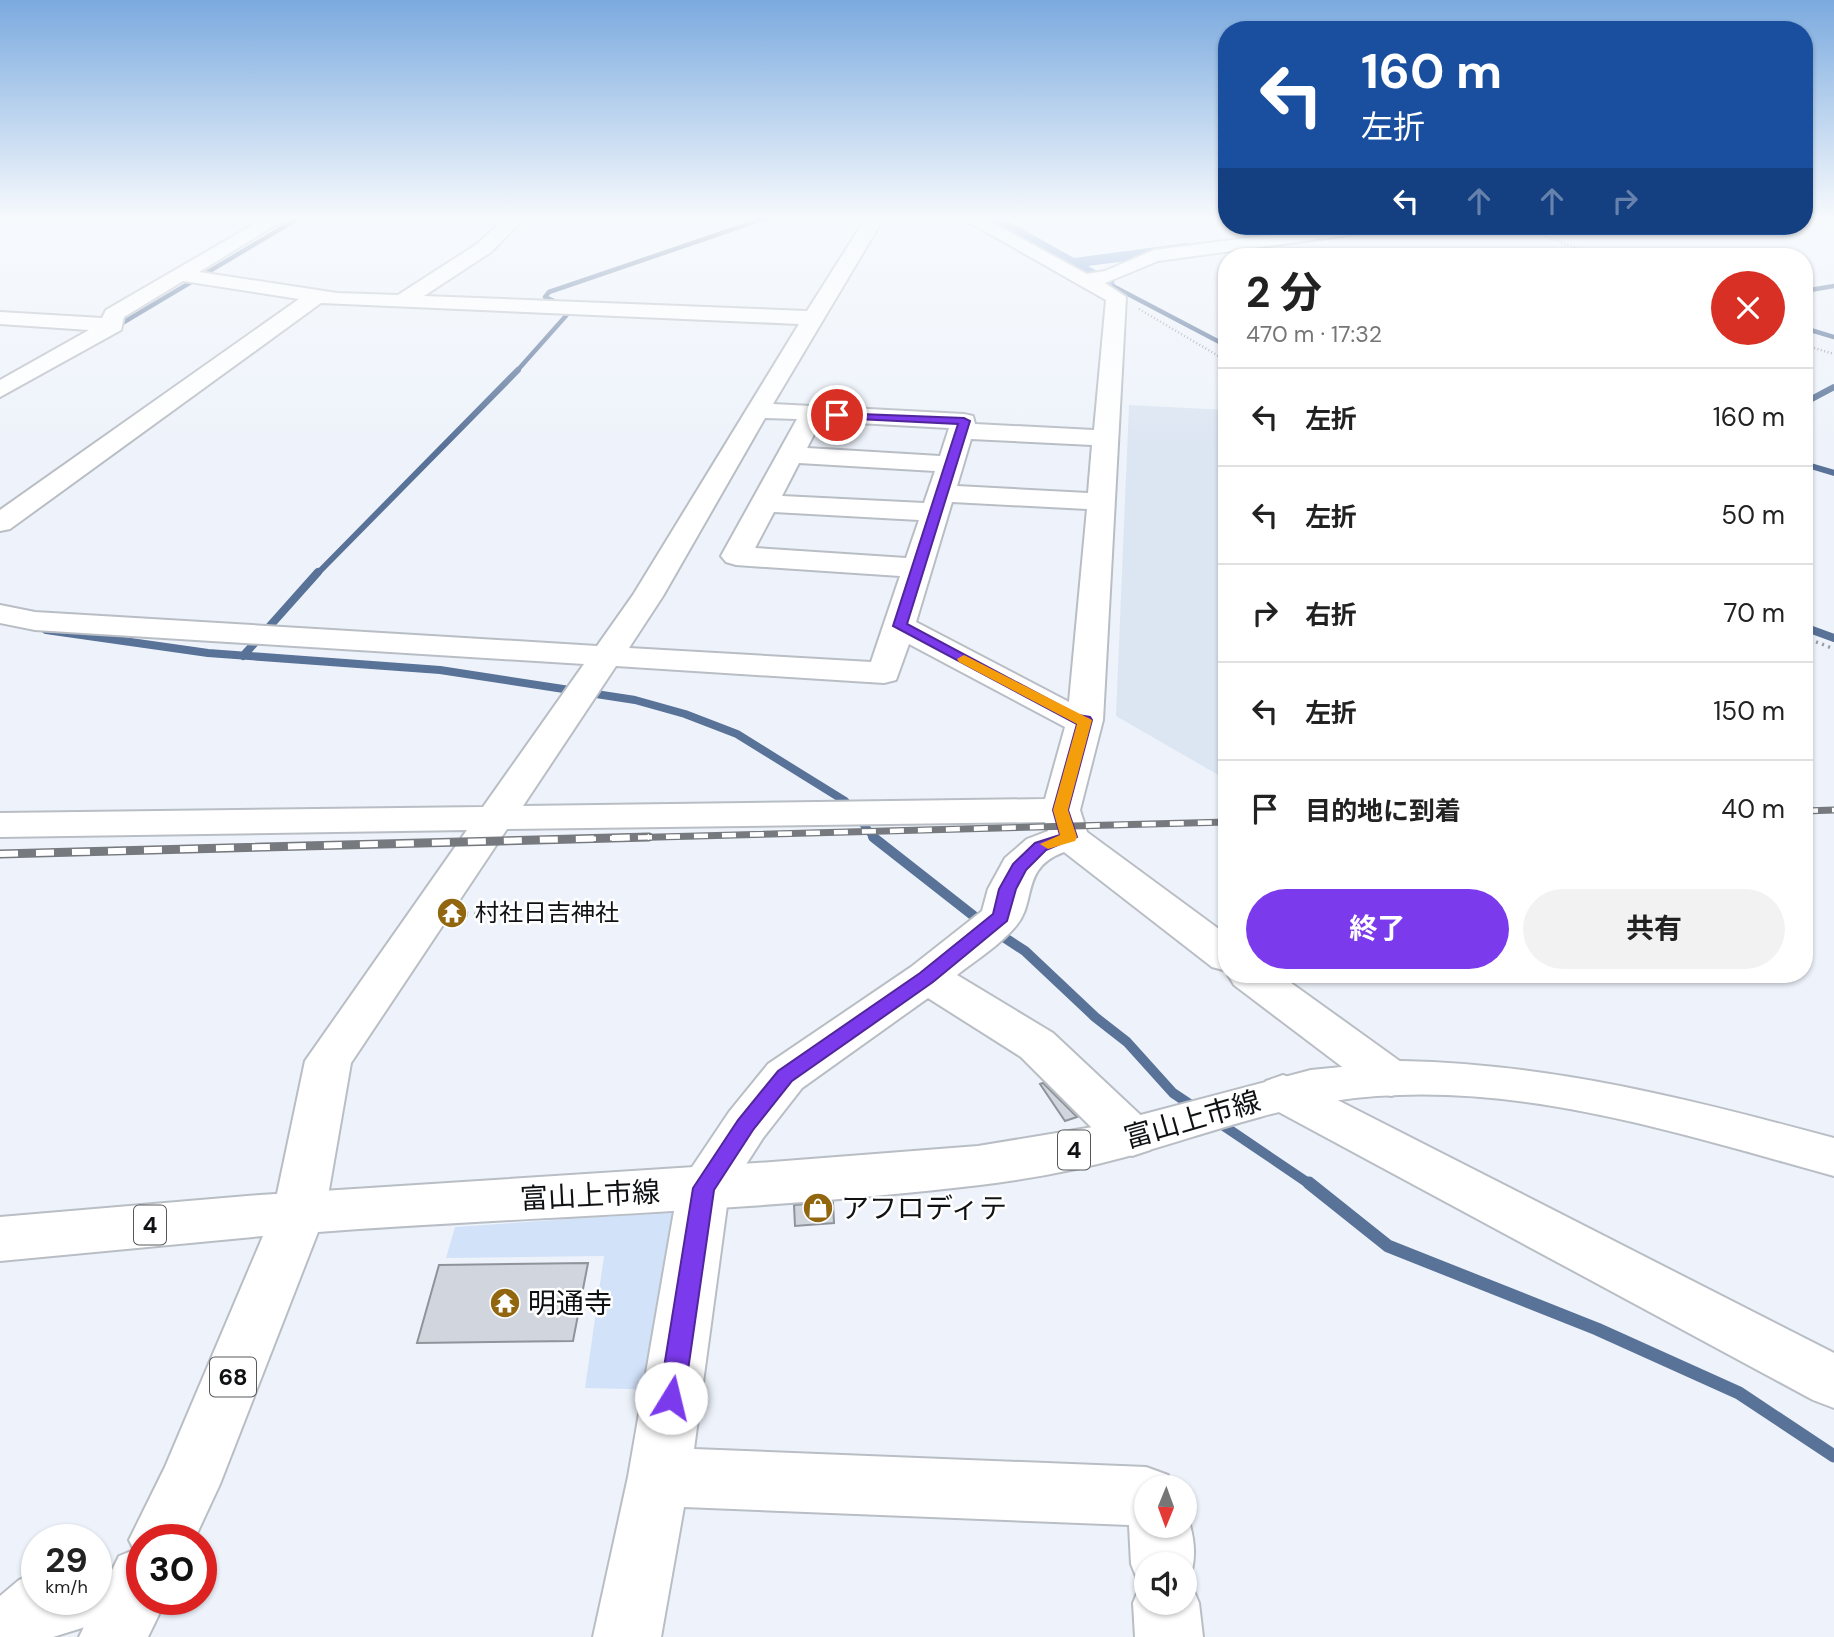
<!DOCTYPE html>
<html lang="ja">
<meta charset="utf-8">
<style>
body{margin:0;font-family:"DM Sans","Noto Sans JP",sans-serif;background:#f2f2f2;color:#222;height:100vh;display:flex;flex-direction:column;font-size:26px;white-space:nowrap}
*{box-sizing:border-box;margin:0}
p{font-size:23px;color:#767676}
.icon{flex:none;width:38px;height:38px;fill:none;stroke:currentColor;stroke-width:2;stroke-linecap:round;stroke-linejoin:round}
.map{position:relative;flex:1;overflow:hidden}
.panel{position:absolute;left:1218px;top:248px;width:595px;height:735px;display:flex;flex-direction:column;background:#fff;border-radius:28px;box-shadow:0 2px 5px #0004}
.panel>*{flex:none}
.guide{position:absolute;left:1218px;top:21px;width:595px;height:214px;border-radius:28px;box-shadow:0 2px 5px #0004;background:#1a4fa0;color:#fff;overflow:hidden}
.needle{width:46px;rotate:181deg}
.controls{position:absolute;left:1134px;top:1475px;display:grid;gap:14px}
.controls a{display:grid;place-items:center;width:63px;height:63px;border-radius:50%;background:#fff;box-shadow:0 2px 5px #0004;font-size:35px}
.speed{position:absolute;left:21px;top:1524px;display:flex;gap:14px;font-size:35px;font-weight:700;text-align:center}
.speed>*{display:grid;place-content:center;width:91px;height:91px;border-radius:50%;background:#fff;box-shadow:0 2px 5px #0004;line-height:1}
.speed small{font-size:18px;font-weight:400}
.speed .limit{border:10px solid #d22;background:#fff;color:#111}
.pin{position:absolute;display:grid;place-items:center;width:60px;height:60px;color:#fff;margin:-30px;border:4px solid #fff;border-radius:50%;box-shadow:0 2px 7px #0007}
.me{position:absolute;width:77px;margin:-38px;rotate:9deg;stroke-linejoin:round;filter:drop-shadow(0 0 5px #0008)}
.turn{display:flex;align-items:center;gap:24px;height:147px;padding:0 28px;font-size:32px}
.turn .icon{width:91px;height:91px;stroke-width:2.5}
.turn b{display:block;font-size:49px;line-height:60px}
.lanes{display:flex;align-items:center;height:66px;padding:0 28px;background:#0003;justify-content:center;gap:35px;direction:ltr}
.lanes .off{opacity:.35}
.round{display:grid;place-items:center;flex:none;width:74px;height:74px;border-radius:37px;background:#f2f2f2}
.summary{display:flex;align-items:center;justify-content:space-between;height:119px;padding:0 28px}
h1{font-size:42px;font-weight:700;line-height:52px}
.primary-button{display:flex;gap:14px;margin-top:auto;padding:14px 28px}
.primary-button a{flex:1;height:80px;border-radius:42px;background:#7c3aed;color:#fff;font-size:28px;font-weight:700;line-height:80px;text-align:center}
.primary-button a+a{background:#f2f2f2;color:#222}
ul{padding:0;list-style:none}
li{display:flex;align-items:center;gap:21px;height:98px;padding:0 28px;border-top:2px solid #e0e0e0}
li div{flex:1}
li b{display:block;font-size:26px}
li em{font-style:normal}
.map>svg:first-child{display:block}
.built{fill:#dce5f2}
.green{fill:#d2e2f9}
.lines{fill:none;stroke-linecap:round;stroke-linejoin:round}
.stream-far4{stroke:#597298;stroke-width:4.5}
.stream-far3{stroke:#597298;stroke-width:6}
.stream-far2{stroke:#597298;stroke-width:8}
.stream-far1{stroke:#597298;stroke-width:10}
.stream{stroke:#597298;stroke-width:13}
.canal{fill:#799cd1;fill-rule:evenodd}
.building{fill:#d1d6de;stroke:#8f939a;stroke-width:2}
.minor-casing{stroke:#b9bec5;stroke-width:4}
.major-casing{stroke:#b9bec5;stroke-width:4}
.path-far2{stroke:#979aa0;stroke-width:2.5;stroke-dasharray:1 2.5;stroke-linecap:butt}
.path-far1{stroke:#979aa0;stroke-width:3.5;stroke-dasharray:2 4.5;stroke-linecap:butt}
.path{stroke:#979aa0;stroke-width:5;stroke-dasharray:2 6;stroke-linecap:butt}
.minor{fill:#fff;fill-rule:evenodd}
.major{fill:#fff;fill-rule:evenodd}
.rail-far1-casing{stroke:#76797e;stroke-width:7}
.rail-casing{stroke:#76797e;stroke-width:9}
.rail-far1{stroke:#fff;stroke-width:4.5;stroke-dasharray:14;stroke-linecap:butt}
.rail{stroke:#fff;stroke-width:6;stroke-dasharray:18;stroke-linecap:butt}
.route{fill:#7c3aed;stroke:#51269a;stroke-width:2}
.slow{fill:#f59e0b}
.labels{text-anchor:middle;stroke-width:5;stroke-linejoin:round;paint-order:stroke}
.shield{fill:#fff;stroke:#57585a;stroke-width:2}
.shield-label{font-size:23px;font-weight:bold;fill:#0f1113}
.poi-label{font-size:24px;fill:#0f1113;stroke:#fff;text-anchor:start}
.near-street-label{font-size:28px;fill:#0f1113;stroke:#fff}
.near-poi-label{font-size:28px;fill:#0f1113;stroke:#fff;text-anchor:start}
</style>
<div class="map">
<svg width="1834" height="1637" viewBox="0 0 1834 1637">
<rect width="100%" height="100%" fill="#eef3fb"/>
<!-- built -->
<path class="built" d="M1129,405L1227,410V780L1116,716Z"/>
<!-- green -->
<path class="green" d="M700,1210L670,1390L585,1388L604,1256L446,1258L455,1227Z"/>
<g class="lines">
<!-- stream-far4 -->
<path class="stream-far4" d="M1107,283L1227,346
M1804,291L1834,286
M114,328L302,216
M1804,328L1834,337
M516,372L572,309L545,297L549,292L772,216"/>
<!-- stream-far3 -->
<path class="stream-far3" d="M1804,403L1834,387
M1804,464L1834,473
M317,574L518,370"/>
<!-- stream-far2 -->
<path class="stream-far2" d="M1804,627L1834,638
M46,630L208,653L440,670L635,700L685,714L737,734L845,801L875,839
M243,656L318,572"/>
<!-- stream-far1 -->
<path class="stream-far1" d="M873,837L984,924
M996,932L1025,951L1095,1017L1127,1042L1173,1093L1197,1109
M1218,1122L1311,1185"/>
<!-- stream -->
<path class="stream" d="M1309,1183L1388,1246L1597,1329L1739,1393L1834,1456"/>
<!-- canal -->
<path class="canal" d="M981,216H999L1074,258L1187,243L1195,248L1187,253L1088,266L1113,280L1115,283L1107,288Z"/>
</g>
<!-- building -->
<path class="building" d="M1043,1083L1077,1117L1065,1121L1040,1084Z
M833,1202L834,1223L795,1226L794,1205Z
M588,1263L573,1341L417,1343L439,1265Z"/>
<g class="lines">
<!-- minor casing -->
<g class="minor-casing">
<path id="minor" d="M268,216H290L199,272L337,293L398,295L477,244L508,216H527L491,252L424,296L807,311L867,216H885L773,404L964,414L973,416L975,424L1094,430L1106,300L958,216H980L1087,274L1105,271L1154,250L1340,226H1388L1379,231L1158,261L1105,283L1126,297L1103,720L1080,810L1087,832L1227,935V971L1212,967L1064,852C1020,868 1037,902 1016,926C1000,945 976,960 957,975L1053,1033L1150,1124L1157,1137L1150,1150L1132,1156L1114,1150L1021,1057L928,998L802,1088L763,1138L729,1191L694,1449L1146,1467L1168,1475L1173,1488H1146V1526H1185V1510C1194,1533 1198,1557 1189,1579L1199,1603L1203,1637H1135L1133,1603L1140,1586L1131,1564L1129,1525L684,1507L661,1637H593L628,1477L678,1188L729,1112L768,1064L911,967L982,911L988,889L1005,858L1027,839L1048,831L1045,822L507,829L351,1063L325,1213L317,1228L299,1234L281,1228L273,1213L305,1061L467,830L0,837V813L483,807L584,664L35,630L0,623V605L35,612L597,646L633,595L799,324L321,303L10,529L0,531V510L299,299L183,281L124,317L121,330L0,397V380L89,330L0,324V312L102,318L106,310ZM765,418L797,419L721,556L726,562L736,565L900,576L871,662L629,648L663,596ZM821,421L949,428L940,456L807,448ZM971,439L1092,445L1088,493L957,486ZM799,463L935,471L924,503L782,496ZM952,502L1087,509L1069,702L916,622ZM774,512L919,520L906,558L755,548ZM909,644L1065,727L1045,799L523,806L616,666L884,683L896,680ZM1146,1564H1185V1603H1146Z
M1228,975H1280L1408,1067L1415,1079L1408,1091L1391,1096L1374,1091L1234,985Z
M1283,1075L1300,1081L1834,1353V1408L1813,1400L1266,1105L1259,1093L1266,1081Z
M37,1572V1600H96L98,1577L108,1600L98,1623L53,1637H0V1596L19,1580Z"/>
</g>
<!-- major casing -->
<g class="major-casing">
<path id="major" d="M1402,1061C1552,1064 1689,1099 1834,1138V1176C1674,1132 1502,1075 1333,1101C1262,1112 1194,1138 1125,1157C1077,1170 1029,1179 980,1185C761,1211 538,1216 318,1232L220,1484L194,1540H142V1600H166L148,1637H79L119,1556L134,1550L129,1540L165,1467L263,1236L0,1261V1217L260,1195L772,1162L978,1146L1099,1126L1311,1070Z"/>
</g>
<!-- path-far2 -->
<path class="path-far2" d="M1522,226L1598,257
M1139,309L1227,361
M1804,345L1834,354"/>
<!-- path-far1 -->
<path class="path-far1" d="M1804,637L1834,649"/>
<!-- path -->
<path class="path" d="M466,914L481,916"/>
<!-- minor -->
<use href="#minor" class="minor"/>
<!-- major -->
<use href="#major" class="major"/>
<!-- rail-far1 casing -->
<g class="rail-far1-casing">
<path id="rail-far1" d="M1804,811L1834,810
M582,839L1227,822"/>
</g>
<!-- rail casing -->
<g class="rail-casing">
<path id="rail" d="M0,854L649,837"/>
</g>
<!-- rail-far1 -->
<use href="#rail-far1" class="rail-far1"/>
<!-- rail -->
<use href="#rail" class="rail"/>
</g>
<!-- sky -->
<linearGradient id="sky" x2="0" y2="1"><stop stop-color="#7baadf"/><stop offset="0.49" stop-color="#f7fafd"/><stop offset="1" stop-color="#f7fafd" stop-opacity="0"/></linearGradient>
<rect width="1834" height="445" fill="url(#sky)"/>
<!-- route -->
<path class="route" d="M834,413L964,418L970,421L907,624L1078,715L1090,717L1092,720L1068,810L1077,837L1046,850L1026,870L1016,889L1007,921L933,982L792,1081L753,1130L714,1190L684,1398L680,1406L671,1409L663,1406L659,1398L693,1188L738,1120L778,1071L920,973L993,914L999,889L1013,864L1035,843L1060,835L1053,810L1077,724L893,626L958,424L837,418Z"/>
<!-- slow -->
<path class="slow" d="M964,655L1092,720L1068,810L1077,837L1075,841L1048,849L1040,844L1060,835L1053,810L1077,724L959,662L957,659Z"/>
<!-- icons -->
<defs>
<g id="temple-disc" transform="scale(1.575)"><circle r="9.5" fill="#91660f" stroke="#fff"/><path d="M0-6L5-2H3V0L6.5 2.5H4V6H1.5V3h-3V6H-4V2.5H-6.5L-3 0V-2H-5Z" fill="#fff"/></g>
<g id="shop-disc" transform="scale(1.575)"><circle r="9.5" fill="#91660f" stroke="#fff"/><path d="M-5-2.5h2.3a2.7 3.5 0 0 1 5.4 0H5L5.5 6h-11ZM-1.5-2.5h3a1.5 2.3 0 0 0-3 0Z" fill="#fff"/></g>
</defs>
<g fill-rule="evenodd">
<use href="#temple-disc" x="452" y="913"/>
<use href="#shop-disc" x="818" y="1208"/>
<use href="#temple-disc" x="505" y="1303"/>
</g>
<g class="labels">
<!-- shield labels -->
<g class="shield">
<rect x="1058" y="1130.5" width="32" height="39" rx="5"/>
<rect x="134" y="1205.5" width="32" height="39" rx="5"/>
<rect x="210" y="1357.5" width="46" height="39" rx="5"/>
</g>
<g class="shield-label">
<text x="1074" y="1158">4</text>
<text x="150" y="1233">4</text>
<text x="233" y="1385">68</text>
</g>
<!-- poi labels -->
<g class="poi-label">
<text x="475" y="921">村社日吉神社</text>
</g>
<!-- near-street labels -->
<g class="near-street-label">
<text transform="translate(1192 1119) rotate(-16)" y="10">富山上市線</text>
<text transform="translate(590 1195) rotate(-3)" y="10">富山上市線</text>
</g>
<!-- near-poi labels -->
<g class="near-poi-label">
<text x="841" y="1218">アフロディテ</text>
<text x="528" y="1313">明通寺</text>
</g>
</g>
</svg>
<div class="controls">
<a><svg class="needle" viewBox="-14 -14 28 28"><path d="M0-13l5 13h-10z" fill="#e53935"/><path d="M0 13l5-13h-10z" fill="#767676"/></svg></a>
<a><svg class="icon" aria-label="sound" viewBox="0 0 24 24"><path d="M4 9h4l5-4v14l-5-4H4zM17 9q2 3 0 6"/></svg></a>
</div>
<div class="speed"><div>29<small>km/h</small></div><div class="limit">30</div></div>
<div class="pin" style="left:837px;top:415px;background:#d93025"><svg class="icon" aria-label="arrive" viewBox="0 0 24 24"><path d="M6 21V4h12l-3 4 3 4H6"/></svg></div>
<svg class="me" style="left:671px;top:1398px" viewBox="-20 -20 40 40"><circle r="19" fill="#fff"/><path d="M0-13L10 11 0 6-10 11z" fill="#7c3aed"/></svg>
<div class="guide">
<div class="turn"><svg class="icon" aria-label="left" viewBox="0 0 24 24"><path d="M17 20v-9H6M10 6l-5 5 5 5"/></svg><div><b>160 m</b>左折</div></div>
<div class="lanes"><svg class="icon" aria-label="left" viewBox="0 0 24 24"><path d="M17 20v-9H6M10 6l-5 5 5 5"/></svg><svg class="icon off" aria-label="ahead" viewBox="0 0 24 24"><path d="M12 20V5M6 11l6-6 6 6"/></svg><svg class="icon off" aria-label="ahead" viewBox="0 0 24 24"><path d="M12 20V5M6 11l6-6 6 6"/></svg><svg class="icon off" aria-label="right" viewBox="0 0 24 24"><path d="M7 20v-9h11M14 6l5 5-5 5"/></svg></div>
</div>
<section class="panel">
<div class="summary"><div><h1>2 分</h1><p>470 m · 17:32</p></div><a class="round" style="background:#d93025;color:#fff"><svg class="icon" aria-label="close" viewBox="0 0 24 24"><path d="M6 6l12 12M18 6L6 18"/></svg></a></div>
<ul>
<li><svg class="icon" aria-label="left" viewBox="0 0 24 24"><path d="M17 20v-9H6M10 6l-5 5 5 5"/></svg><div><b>左折</b></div><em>160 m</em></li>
<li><svg class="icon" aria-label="left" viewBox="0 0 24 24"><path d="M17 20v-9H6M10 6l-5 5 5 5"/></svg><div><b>左折</b></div><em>50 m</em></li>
<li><svg class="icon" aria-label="right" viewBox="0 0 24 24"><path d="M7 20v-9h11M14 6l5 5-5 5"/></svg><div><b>右折</b></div><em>70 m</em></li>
<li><svg class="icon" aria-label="left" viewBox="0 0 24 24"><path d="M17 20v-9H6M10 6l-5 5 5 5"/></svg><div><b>左折</b></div><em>150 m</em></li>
<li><svg class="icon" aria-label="arrive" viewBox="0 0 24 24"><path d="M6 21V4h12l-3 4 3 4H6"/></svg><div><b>目的地に到着</b></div><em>40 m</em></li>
</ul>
<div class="primary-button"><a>終了</a><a>共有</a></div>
</section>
</div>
